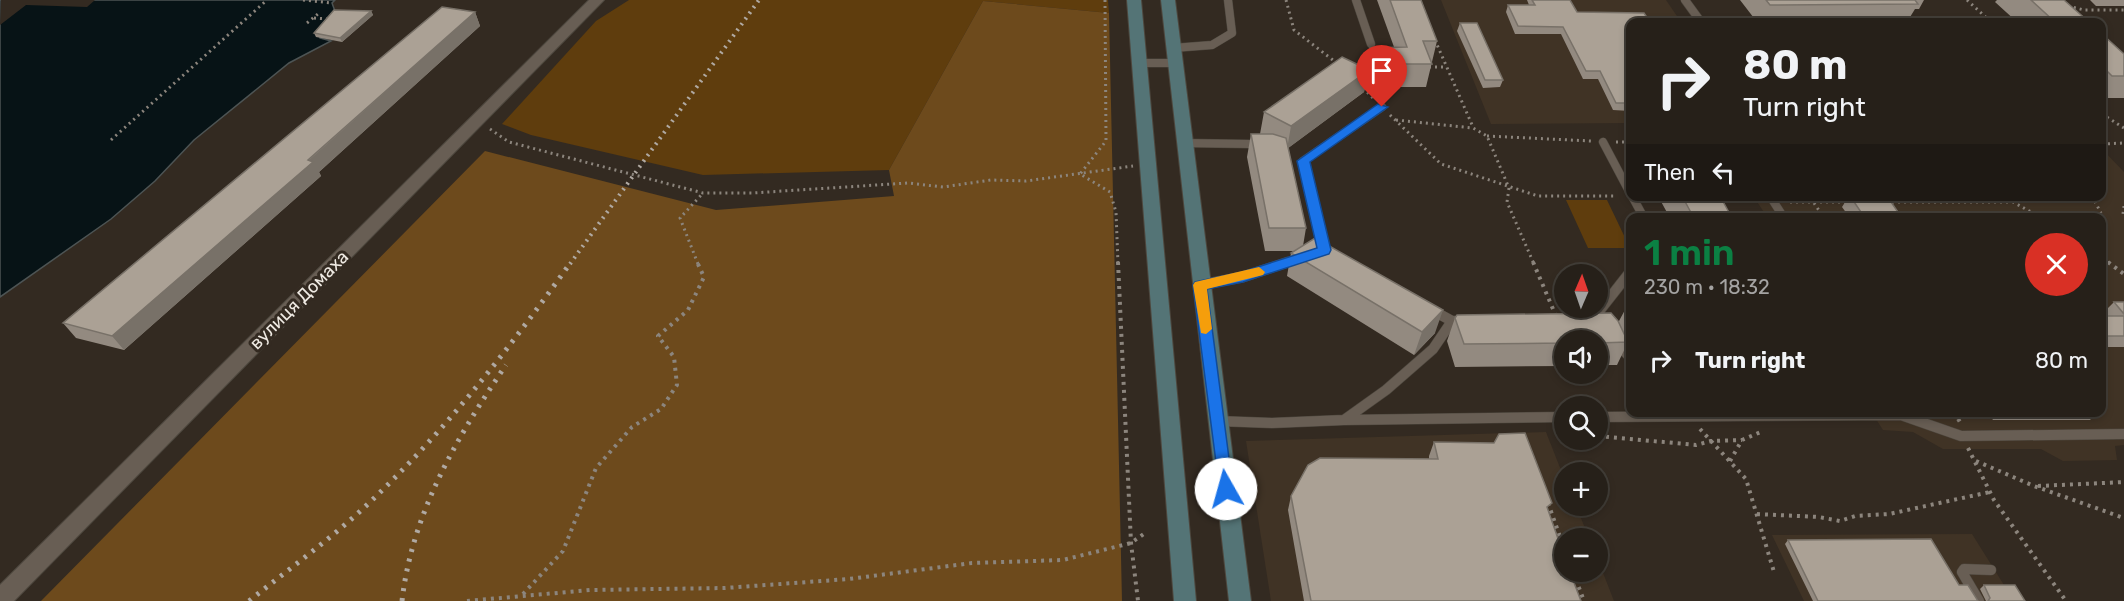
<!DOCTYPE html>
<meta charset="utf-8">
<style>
body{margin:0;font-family:Rubik,sans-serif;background:#322d26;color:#f1f3f6;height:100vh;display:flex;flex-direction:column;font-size:22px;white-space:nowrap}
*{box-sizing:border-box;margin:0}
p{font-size:20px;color:#a4a3a2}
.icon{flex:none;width:33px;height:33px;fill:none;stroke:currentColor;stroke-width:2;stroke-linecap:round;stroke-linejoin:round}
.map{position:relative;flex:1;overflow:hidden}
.panel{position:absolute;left:1626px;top:213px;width:480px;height:204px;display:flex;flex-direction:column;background:#262019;border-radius:12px;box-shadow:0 3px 9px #0003,0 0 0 2px #423e38}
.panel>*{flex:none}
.top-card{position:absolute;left:1626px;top:18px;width:480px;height:183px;border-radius:12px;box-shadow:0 3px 9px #0003,0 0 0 2px #423e38;background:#262019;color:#f1f3f6;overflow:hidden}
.needle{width:39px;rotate:2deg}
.fabs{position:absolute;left:1554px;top:264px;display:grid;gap:12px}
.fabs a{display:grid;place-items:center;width:54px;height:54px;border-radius:50%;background:#262019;box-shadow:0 3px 9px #0003,0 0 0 2px #423e38;font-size:30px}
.pin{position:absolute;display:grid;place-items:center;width:51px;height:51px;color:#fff;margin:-62px -26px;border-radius:50% 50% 50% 0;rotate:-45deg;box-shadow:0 0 6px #0007}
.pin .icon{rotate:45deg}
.me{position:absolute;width:66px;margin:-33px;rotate:353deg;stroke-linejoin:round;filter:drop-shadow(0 0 4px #0008)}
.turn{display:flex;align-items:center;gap:21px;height:126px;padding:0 18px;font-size:27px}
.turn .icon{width:78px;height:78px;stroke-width:2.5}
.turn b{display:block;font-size:42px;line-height:51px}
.then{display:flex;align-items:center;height:57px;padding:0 18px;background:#0003;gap:12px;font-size:22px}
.round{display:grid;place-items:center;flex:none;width:63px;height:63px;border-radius:32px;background:#322d26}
.overview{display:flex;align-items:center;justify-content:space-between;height:102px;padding:0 18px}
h1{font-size:36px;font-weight:600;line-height:45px;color:#0b8043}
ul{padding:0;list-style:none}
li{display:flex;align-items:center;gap:18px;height:90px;padding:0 18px}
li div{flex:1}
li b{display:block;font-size:22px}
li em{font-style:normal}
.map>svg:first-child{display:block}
.built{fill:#403325}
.green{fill:#5f3d0d}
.forest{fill:#6d4a1c}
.water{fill:#071316;stroke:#4d5454;stroke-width:1.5}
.pier{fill:#332a21}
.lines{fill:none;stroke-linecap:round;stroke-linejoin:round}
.lane-far1-casing{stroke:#4d473e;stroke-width:9}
.lane-casing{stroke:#4d473e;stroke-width:11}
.street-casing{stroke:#4d473e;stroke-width:2}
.secondary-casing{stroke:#4d473e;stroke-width:2}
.path-far1{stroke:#8c857d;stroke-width:3;stroke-dasharray:2 4;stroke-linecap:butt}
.path{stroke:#8c857d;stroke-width:4;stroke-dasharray:3 5;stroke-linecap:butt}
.lane-far1{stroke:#685e54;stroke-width:8}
.lane{stroke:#685e54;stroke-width:10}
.street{fill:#685e54;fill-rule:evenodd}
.secondary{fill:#547476;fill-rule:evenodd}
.rail-far1{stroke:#b0a9a2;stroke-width:4;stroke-dasharray:2 5;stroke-linecap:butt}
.rail{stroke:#b0a9a2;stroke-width:5;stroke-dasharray:3 7;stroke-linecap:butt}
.wall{fill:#938a80}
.shaded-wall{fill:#787168}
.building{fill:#aba195;stroke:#787168;stroke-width:1.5}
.route{fill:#1a73e8;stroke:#114b97;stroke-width:1.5}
.slow{fill:#f59e0b}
.labels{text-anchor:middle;stroke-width:6;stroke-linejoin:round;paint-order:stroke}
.street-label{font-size:18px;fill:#efeae3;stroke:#332a21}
</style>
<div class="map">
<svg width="2124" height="601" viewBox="0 0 2124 601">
<rect width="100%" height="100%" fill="#332a21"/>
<!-- built -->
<path class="built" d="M1441,0H1666L1681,22H1630V123L1491,124Z
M2102,149L2124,172V445L2115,446L2117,460L2063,461L2041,449H1943L1913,432L1883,430L1872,413L2102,412V218L1767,217L1754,197L2102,196Z
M1546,432L1564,478V506H1576L1589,538H1564V572H1598V560L1614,601H1271L1246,441Z
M1972,534L2014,601H1804L1772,535Z"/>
<!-- green -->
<path class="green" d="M629,0H1108L1109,13L983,1L889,170L703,175L531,135L502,124L596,21Z
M1566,200H1607L1630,248H1588Z"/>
<!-- forest -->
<path class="forest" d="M983,1L1109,13L1122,601H41L485,151L716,210L894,196L889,170Z"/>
<!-- water -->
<path class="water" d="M0,0H335L332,3L336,14L320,32V38L331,41L289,63L194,140L155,181L111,219L0,297Z"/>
<!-- pier -->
<path class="pier" d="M1,0H95L87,7L26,5L0,25Z"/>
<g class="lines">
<!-- lane-far1 casing -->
<g class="lane-far1-casing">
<path id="lane-far1" d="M1356,0L1371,44
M1685,0L1701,22
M1173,48L1212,45L1232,33L1228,0
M1140,63H1174
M1603,142L1630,193
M1183,143L1250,144L1261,147
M1632,196L1644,218
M1770,196L1784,218
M1326,252L1303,161L1382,107
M1284,264L1299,259"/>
</g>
<!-- lane casing -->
<g class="lane-casing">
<path id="lane" d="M1200,285L1243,277L1288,262
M1430,309L1452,321H1464
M1589,319H1593L1630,272
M1615,342L1630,357
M1901,415L1961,436L2124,434
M1598,417L1901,415L1900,412
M1344,420L1564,417
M1217,421L1272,423L1344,420L1386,390L1433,349L1452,321
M1979,601L1962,572L1964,569L1991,570"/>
</g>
<!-- street casing -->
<g class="street-casing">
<path id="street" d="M589,0H604L14,601H0V585Z"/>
</g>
<!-- secondary casing -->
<g class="secondary-casing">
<path id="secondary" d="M1127,0H1141L1196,601H1174Z
M1161,0H1175L1251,601H1229Z"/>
</g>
<!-- path-far1 -->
<path class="path-far1" d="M303,0L332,3
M1105,0L1106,141L1080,174L1110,192L1116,212L1118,264
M1286,0L1294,30L1338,64
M1967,0L1991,22
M2068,6L2084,10H2124
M314,18L327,19
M307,23L319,13
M1435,40L1473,127
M1429,67H1446
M1363,88L1374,99
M2102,114L2124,128
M1390,115L1441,164L1538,196H1616
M1396,120L1473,128L1487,136L1509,188L1507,202L1534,264
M490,129L509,142L703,193H752L908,183L943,187L991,180L1026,181L1133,166
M1487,136L1591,141
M111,140L267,0
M1616,142H1630
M2102,144L2124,143
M2002,196L2042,218
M2092,196L2101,213
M1826,200L1835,196
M1790,202H1848
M1886,202H2012
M1814,203L1824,218
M2123,214L2124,206
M2102,258L2110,264
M698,264L680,218L703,193"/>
<!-- path -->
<path class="path" d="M1118,262L1131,543L1138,601
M1533,262L1556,316
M2108,262L2124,274
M1954,412L1960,422
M1700,429L1746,479L1774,572
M1598,436L1696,445L1711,441L1742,440
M1968,448L1994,500L2066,601
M1730,461L1742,440L1763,431
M1976,461L2034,486L2124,518
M2038,486L2124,482
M1548,503L1564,548
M1757,514L1819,517L1840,521L1855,516L1889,514L1990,492
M1573,572L1584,601
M523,594L563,551L596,468L632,427L661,409L677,385L674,357L658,336L688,310L704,277L697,262
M467,601L590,590L725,588L849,579L972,563L1063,560L1131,543L1145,533"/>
<!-- lane-far1 -->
<use href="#lane-far1" class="lane-far1"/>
<!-- lane -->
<use href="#lane" class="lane"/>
<!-- street -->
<use href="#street" class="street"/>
<!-- secondary -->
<use href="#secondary" class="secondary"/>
<!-- rail-far1 -->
<path class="rail-far1" d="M570,264L759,0"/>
<!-- rail -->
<path class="rail" d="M249,601C289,569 332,538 369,503C446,430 509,349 571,262
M402,601C412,513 457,437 506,365"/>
</g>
<!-- wall -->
<path class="wall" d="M1377,0H1421L1437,41L1426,87H1370L1367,78L1364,92L1288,148L1306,228L1303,246L1435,333L1414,355L1287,276L1291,253L1294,251H1265L1247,157L1251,134H1260L1264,112L1365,68L1370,48L1394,47Z
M1527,0H1570L1577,12L1630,22V111L1613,110L1598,79H1583L1561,34H1515L1506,12L1508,5H1529Z
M1740,0H1924L1919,9H1915L1907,22H1757Z
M1997,0H2064L2089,22H2017L1995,2Z
M2090,0H2124V6H2096Z
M371,11L373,15L342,42L316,37L314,33Z
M475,12L480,26L319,172L321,176L124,350L76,338L63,323Z
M1460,23L1503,80L1500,87L1483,88L1457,31Z
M2102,34L2124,54V98H2102Z
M1658,196H1720L1732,218H1670Z
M1849,196H1887L1902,218H1850L1842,207Z
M1630,302V344L1628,342L1617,365H1598V340H1564V366L1455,367L1447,341L1455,318L1619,321L1626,308Z
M2114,302H2124V347H2102V316H2105L2103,313Z
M1987,412H2097L2090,420H1993Z
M1434,442L1548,510L1581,601H1304L1288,510L1291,496L1429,459V456Z
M1788,540L1959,585L1978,601H1813L1785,544Z
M1984,585L2025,601H1986L1980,589Z"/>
<!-- shaded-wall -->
<path class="shaded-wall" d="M371,11L373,15L342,42L340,38Z
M475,12L480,26L319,172L321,176L124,350L112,336Z
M1369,70L1364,92L1287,149L1291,126Z
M1443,310L1435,333L1414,355L1422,332Z"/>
<!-- building -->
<path class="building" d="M1390,0H1421L1437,41H1423L1432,64H1375L1370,48L1407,47Z
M1532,0H1570L1577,12L1644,13L1650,22H1630V103H1616L1600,71H1586L1563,27L1518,26L1508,5H1535Z
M1766,0H1915L1918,4L1770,5Z
M2031,0H2064L2089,22H2055Z
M442,7L475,12L308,160L313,162L112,336L63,323Z
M334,10L371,11L340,38L314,33Z
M1460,23H1477L1503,80H1485Z
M2102,34L2124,54V76H2112L2102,66Z
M1342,57L1369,70L1291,126L1264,112Z
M1251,134H1273L1286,138L1306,228H1269Z
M1682,196H1720L1732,218H1694Z
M1850,196H1887L1902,218H1865Z
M1315,238L1443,310L1422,332L1291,253Z
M1630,302V312L1626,308Z
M2114,302H2124V314Z
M1611,313L1618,321L1628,342L1598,343V340H1564V343L1464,344L1455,318L1457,315Z
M2102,316H2124V336H2102Z
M1525,433L1552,503L1547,507L1564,556V572H1570L1581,601H1311L1291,496L1308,465L1320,458L1438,459L1434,442L1494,443L1499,434Z
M1931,539L1959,585H1968L1978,601H1818L1788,540Z
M1984,585H2015L2025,601H1988L1990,598Z"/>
<!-- route -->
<path class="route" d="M1378,104L1388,107L1310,162L1331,250L1329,254L1243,282L1207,289L1233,489L1231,493H1220L1193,285L1195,282L1242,272L1317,248L1297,161Z"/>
<!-- slow -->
<path class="slow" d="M1259,267L1265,272L1263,275L1207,289L1212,329L1206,334L1201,333L1193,285L1195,282Z"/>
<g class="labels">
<!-- street labels -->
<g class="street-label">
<text transform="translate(299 300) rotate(-45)" y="6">вулиця Домаха</text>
</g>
</g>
</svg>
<div class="fabs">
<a><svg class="needle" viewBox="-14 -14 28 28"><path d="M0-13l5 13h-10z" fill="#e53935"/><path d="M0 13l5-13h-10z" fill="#a4a3a2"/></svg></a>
<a><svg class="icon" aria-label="sound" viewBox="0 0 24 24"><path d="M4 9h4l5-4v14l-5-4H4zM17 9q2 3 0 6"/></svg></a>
<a><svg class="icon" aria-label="search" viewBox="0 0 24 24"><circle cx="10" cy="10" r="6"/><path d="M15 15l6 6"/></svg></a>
<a>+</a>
<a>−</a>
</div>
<div class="pin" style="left:1382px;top:107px;background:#d93025"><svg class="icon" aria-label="arrive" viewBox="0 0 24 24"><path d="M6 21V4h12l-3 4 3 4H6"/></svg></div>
<svg class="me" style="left:1226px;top:489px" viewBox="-20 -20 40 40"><circle r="19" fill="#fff"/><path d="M0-13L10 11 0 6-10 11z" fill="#1a73e8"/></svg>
<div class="top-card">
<div class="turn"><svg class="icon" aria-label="right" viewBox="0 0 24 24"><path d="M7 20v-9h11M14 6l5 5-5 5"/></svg><div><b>80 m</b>Turn right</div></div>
<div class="then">Then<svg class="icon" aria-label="left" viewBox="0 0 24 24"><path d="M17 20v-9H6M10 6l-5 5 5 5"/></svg></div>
</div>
<section class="panel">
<div class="overview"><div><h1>1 min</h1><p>230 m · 18:32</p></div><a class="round" style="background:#d93025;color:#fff"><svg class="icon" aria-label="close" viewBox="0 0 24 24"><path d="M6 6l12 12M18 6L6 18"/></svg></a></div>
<ul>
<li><svg class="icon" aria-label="right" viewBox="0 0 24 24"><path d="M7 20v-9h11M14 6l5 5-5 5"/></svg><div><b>Turn right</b></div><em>80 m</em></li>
</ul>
</section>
</div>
